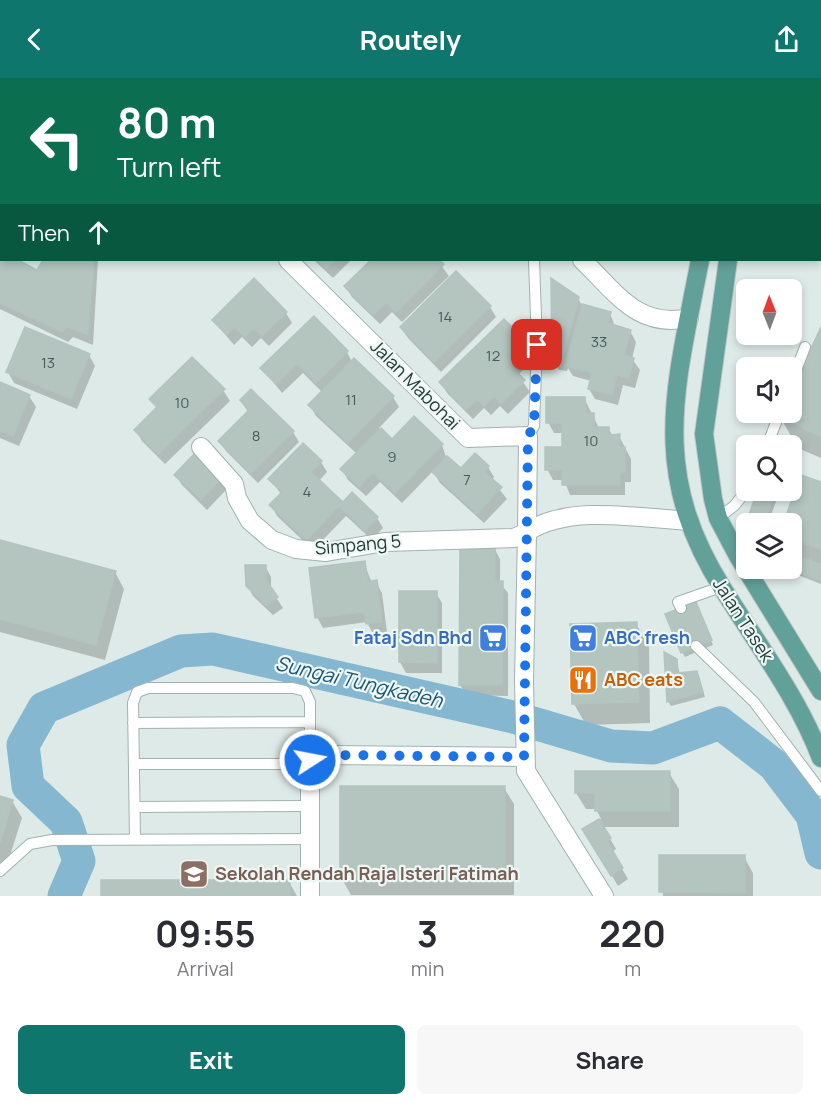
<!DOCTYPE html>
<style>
body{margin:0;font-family:Manrope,sans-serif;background:#f7f7f7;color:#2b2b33;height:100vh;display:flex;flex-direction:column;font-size:22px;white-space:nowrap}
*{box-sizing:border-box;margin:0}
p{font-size:20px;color:#7c7c81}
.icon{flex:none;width:33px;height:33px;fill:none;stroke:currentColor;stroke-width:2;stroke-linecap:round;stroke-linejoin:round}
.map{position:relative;height:818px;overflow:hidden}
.sheet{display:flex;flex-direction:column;background:#fff;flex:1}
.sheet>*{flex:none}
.top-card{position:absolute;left:0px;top:0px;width:822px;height:183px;box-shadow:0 3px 9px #0003;background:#0b6e4f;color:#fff;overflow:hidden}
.needle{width:39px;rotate:359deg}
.fabs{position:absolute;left:736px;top:201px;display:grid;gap:12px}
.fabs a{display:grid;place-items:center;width:66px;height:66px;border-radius:9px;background:#fff;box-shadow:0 3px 9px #0003;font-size:30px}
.pin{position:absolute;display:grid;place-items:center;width:51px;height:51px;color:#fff;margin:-26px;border-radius:12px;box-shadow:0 3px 9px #0006}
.me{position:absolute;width:66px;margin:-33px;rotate:79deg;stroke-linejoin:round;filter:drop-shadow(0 0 4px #0008)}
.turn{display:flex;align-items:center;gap:21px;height:126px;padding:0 18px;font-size:27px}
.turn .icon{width:78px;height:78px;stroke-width:2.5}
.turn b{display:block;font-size:42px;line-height:51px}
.then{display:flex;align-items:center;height:57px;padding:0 18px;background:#0003;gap:12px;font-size:22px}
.eta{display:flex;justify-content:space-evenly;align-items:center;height:102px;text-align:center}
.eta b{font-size:36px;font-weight:700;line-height:42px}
.primary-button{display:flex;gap:12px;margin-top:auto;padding:12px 18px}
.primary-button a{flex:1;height:69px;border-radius:9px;background:#0f766e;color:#fff;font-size:24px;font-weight:700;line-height:69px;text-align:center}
.primary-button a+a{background:#f7f7f7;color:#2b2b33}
header{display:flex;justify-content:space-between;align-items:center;height:78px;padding:0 18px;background:#0f766e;color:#fff;font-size:27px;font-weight:700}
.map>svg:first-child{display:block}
.green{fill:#b7dcc7}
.shadow{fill:#0003}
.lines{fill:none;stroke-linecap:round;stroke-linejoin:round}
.river{stroke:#85b8d0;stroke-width:33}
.building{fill:#b4c5c0;stroke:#b1c4bf;stroke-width:1.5}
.service-casing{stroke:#a1b2af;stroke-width:12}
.minor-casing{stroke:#a1b2af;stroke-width:20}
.primary-casing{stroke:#bcc4c3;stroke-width:20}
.service{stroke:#fff;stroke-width:10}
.minor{stroke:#fff;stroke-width:18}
.primary{stroke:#62a09a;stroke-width:18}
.route{stroke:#1a73e8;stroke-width:10;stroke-dasharray:0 18}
.labels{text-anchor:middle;stroke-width:4.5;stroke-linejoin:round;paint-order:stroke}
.number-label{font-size:15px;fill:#455d59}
.street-label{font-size:18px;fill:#203a37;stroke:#eff7f4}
.shop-label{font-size:18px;font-weight:bold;fill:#366cbe;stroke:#eff7f4;text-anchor:end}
.food-label{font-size:18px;font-weight:bold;fill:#c56008;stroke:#eff7f4;text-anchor:start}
.education-label{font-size:18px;font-weight:bold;fill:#785e54;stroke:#eff7f4;text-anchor:start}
.water-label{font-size:20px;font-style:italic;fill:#1a5775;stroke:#eff7f4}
</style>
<header><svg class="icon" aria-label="back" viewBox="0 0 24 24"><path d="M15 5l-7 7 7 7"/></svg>Routely<svg class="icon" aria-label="share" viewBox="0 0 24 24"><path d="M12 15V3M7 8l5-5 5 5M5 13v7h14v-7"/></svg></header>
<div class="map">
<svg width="821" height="818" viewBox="0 0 821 818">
<rect width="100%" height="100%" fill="#deeae7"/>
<!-- green -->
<path class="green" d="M415,0H610L417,2Z"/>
<!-- shadow -->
<path class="shadow" d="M134,0H233V1L133,2Z
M343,0H358L360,2H341Z
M663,0H713L714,2H663Z
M820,36H821V84H820Z
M0,143L2,182H15L38,194L45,182H98L93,267L73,259L68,264L0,231Z
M314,182H351L333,200Z
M373,182H437L449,198L402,244L392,234L380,246L352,219L346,209Z
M578,220L582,228L610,235L615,249L630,253L636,264L632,281L640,292L635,310L623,307L618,327L595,321L589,311L591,303L573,298L568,290L567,293L559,292L553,282Z
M490,229L496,239L441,294L408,260L401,250Z
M286,235L292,245L269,268L261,260L252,269L242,259L234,267L213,242Z
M313,240L347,274L352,284L393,319L399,329L379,350L392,363L442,367L446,379L461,392L488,389L494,399L492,402L507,421L484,445L440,405L433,393L402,425L380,404L366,418L348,402L342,391L357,376L316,338L310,327L322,314L303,295L282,315L262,290Z
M821,253V380L798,370L780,339L792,334V315Z
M529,269L536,279L518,297L530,314L508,336L500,328L491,337L484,330L473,341L447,315L441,305Z
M89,277L95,288L77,331L14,305L8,294Z
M0,306L29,318L36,329L19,368L0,360Z
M223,312L230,323L165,386L142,363L136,352L157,331L151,321Z
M584,320L599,350H608L613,358H619L631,381V404H625V417H570L564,402H553L547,391L564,371V355H554L548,344Z
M241,323L293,354L299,364L258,405L226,373L219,363L248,334Z
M321,384L327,394L319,403L343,426L377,440L383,450L372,462L346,438L313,472L277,438L271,427L281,416L270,401Z
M176,397L220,402L226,412L207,432L182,407Z
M821,406V506L780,490H792V446Z
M759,412H780L768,446L753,444L750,439Z
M0,464L115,494L124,511L105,582L0,554Z
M494,470L500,481V505L508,515V618L467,617L460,607Z
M364,485L372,505L376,504L382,515L387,554L373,556L367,544L323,550L317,539Z
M265,488L271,499V512L283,530L273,537L253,518L247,507Z
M400,515H436L442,525V595H406L400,584Z
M699,531L713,567L685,579L682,574Z
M636,546L649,567L650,645L586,647L574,626Z
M676,583L680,596L699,599L705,619L671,628L668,623Z
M669,695L679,711V749H603L616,771L612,774L628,801L618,808L584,751L601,741L596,731H586L576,715Z
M342,710H504L514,726V817H351L342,801Z
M0,720L12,723L22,740L5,793L0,791Z
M660,779H744L753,795V818H663Z
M289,804L297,818H102Z"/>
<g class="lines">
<!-- river -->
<path class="river" d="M64,818L79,783L66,744L28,708L23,667L44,630L181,573L213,571L513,639L611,668L653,670L720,645L774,687L812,737L821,775"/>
</g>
<!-- building -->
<path class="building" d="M132,0H219L131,2Z
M0,142L2,182H18L37,192L43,182H94L88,257L67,249L62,254L0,225Z
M317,182H335L326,190Z
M371,182H439L444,186L396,234L386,224L373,237L344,208Z
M456,193L491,228L434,284L400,249Z
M254,200L287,234L262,258L254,250L245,259L235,249L227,257L212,242Z
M551,200L579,219L562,283L552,282Z
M582,226L611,234L608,245L631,252L624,277L634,280L629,300L617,297L612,317L588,311L592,295L565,288Z
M314,238L348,273L316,305L297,285L276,306L260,290Z
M504,241L531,268L511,288L525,302L501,326L494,318L484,328L477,321L466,332L439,304Z
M25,249L90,276L71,321L6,294Z
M821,249V359L779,339L781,334H792V311Z
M192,279L225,311L158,376L134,352L157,329L149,321Z
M354,280L394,318L348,365L308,327Z
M0,304L30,317L13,358L0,353Z
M251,311L294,353L251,395L218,363L249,332L240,322Z
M546,319H585L586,335H594V349H609V357L620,356L619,369H625V394H620V407H562V392H545V369H562V345H546Z
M414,338L443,366L395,415L373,394L359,409L340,391L381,350L392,361Z
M303,365L322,383L311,394L343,424L352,414L378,439L365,453L339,428L307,462L269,427L282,414L268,401Z
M195,375L221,401L201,422L174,397Z
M475,375L489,388L484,394L502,409L477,436L432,394L447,378L461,390Z
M801,397L821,404V471L792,461V446H783Z
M758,412H776L764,445L748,439Z
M0,462L116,493L96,567L0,541Z
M460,468L495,469V503H503L502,607H459Z
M792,476L821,486V503L787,490H792Z
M365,483L368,504L377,502L382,544L366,546L364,534L315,540L309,490Z
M245,487H266V502L278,519L266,527L246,508Z
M399,513H437V585L399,584Z
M696,524L712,562L681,575L665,536Z
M637,544L639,624L572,626L570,546Z
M664,574L677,581L678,595L697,593L703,614L667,624Z
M575,693H670V733H595V715H575Z
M340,708H505V802L340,801Z
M0,718L13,722L0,765Z
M599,741L611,760L607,763L623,790L611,798L582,751Z
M659,777H745V815L659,814Z
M101,802H290V818H101Z"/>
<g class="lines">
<!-- service casing -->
<g class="service-casing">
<path id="service" d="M709,2V0
M820,113L821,114
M820,165L821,166
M792,303L805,269
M528,358L534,348L537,267L534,182
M767,368L780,334
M718,440L734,428L747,412
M681,530L678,524L721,509
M696,568L754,624L821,713
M133,645L310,644
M135,686H291L310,682V624L305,613L293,610H148L137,614L133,625L135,761
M135,729L310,728
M0,793L30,766L52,762L310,761"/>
</g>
<!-- minor casing -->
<g class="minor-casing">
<path id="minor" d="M808,0L810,2
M820,11H821
M0,132L2,131
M288,182L468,360L528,358L527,454C569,426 640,440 688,443
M582,182C616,214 637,251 689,240
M201,369L234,406L237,420L250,443L272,462L296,471L326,474L385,464L514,460L527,454L524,603L526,693L604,818
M310,818V682L332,677L524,679"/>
</g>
<!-- primary casing -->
<g class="primary-casing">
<path id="primary" d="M748,2L749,0
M786,2L787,0
M700,182C676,308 648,393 723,511C757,566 798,619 821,680
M728,182L704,356L713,421L718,440L738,478L821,613"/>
</g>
<!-- service -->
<use href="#service" class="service"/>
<!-- minor -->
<use href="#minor" class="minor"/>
<!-- primary -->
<use href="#primary" class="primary"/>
</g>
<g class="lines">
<!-- route -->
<path class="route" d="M310,682L332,677L524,679L528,358L534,348L537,267"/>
</g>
<!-- icons -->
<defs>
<g id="supermarket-square" transform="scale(1.5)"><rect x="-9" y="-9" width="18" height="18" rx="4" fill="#3f7fe0" stroke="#eff7f4"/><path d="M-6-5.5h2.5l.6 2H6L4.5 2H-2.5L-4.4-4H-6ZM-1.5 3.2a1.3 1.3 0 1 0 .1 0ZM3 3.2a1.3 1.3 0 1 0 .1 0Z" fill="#fff"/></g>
<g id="restaurant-square" transform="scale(1.5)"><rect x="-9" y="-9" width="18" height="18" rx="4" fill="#e8710a" stroke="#eff7f4"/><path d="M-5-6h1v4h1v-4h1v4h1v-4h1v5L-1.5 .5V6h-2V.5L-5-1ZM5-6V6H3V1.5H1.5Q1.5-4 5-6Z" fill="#fff"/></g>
<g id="school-square" transform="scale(1.5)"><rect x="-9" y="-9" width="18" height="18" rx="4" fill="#8d6e63" stroke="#eff7f4"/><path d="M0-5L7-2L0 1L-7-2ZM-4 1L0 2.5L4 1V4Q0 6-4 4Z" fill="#fff"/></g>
</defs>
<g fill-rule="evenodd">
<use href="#supermarket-square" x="493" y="560"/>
<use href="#supermarket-square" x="583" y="560"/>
<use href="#restaurant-square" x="583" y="602"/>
<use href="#school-square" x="194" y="796"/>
</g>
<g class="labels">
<!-- number labels -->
<g class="number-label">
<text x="445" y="244">14</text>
<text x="599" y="269">33</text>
<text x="493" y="283">12</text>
<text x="48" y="290">13</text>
<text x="351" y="327">11</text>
<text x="182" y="330">10</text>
<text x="256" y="363">8</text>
<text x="591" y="368">10</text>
<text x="392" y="384">9</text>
<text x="467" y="407">7</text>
<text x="307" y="419">4</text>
</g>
<!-- street labels -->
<g class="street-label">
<text transform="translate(415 307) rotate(45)" y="6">Jalan Mabohai</text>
<text transform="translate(358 467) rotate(-5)" y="6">Simpang 5</text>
<text transform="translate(743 542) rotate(57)" y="6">Jalan Tasek</text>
</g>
<!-- shop labels -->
<g class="shop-label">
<text x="472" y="566">Fataj Sdn Bhd</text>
<text x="604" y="566" text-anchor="start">ABC fresh</text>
</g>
<!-- food labels -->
<g class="food-label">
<text x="604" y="608">ABC eats</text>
</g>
<!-- education labels -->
<g class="education-label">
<text x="215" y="802">Sekolah Rendah Raja Isteri Fatimah</text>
</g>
<!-- water labels -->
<g class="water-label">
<text transform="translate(359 604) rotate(13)" y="7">Sungai Tungkadeh</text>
</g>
</g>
</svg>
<div class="fabs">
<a><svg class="needle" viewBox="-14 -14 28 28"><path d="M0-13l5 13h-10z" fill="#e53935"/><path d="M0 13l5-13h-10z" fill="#7c7c81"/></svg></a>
<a><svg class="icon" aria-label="sound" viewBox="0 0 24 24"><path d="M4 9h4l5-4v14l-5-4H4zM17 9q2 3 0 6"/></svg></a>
<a><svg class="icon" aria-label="search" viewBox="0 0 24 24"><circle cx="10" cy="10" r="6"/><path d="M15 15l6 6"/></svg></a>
<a><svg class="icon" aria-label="layers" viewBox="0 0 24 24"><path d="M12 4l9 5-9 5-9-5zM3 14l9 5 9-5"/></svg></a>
</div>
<div class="pin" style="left:537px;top:267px;background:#d93025"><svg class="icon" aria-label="arrive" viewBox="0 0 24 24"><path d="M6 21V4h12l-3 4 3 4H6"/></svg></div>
<svg class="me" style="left:310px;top:682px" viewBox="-20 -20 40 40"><circle r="17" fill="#1a73e8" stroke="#fff" stroke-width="3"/><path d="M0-11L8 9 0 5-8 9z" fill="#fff"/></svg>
<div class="top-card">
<div class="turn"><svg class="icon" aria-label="left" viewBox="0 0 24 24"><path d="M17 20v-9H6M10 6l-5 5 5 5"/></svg><div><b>80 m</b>Turn left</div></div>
<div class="then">Then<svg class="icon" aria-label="ahead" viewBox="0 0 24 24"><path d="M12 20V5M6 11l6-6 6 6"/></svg></div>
</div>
</div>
<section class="sheet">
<div class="eta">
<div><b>09:55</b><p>Arrival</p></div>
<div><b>3</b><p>min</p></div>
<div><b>220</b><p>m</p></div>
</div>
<div class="primary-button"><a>Exit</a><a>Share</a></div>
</section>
